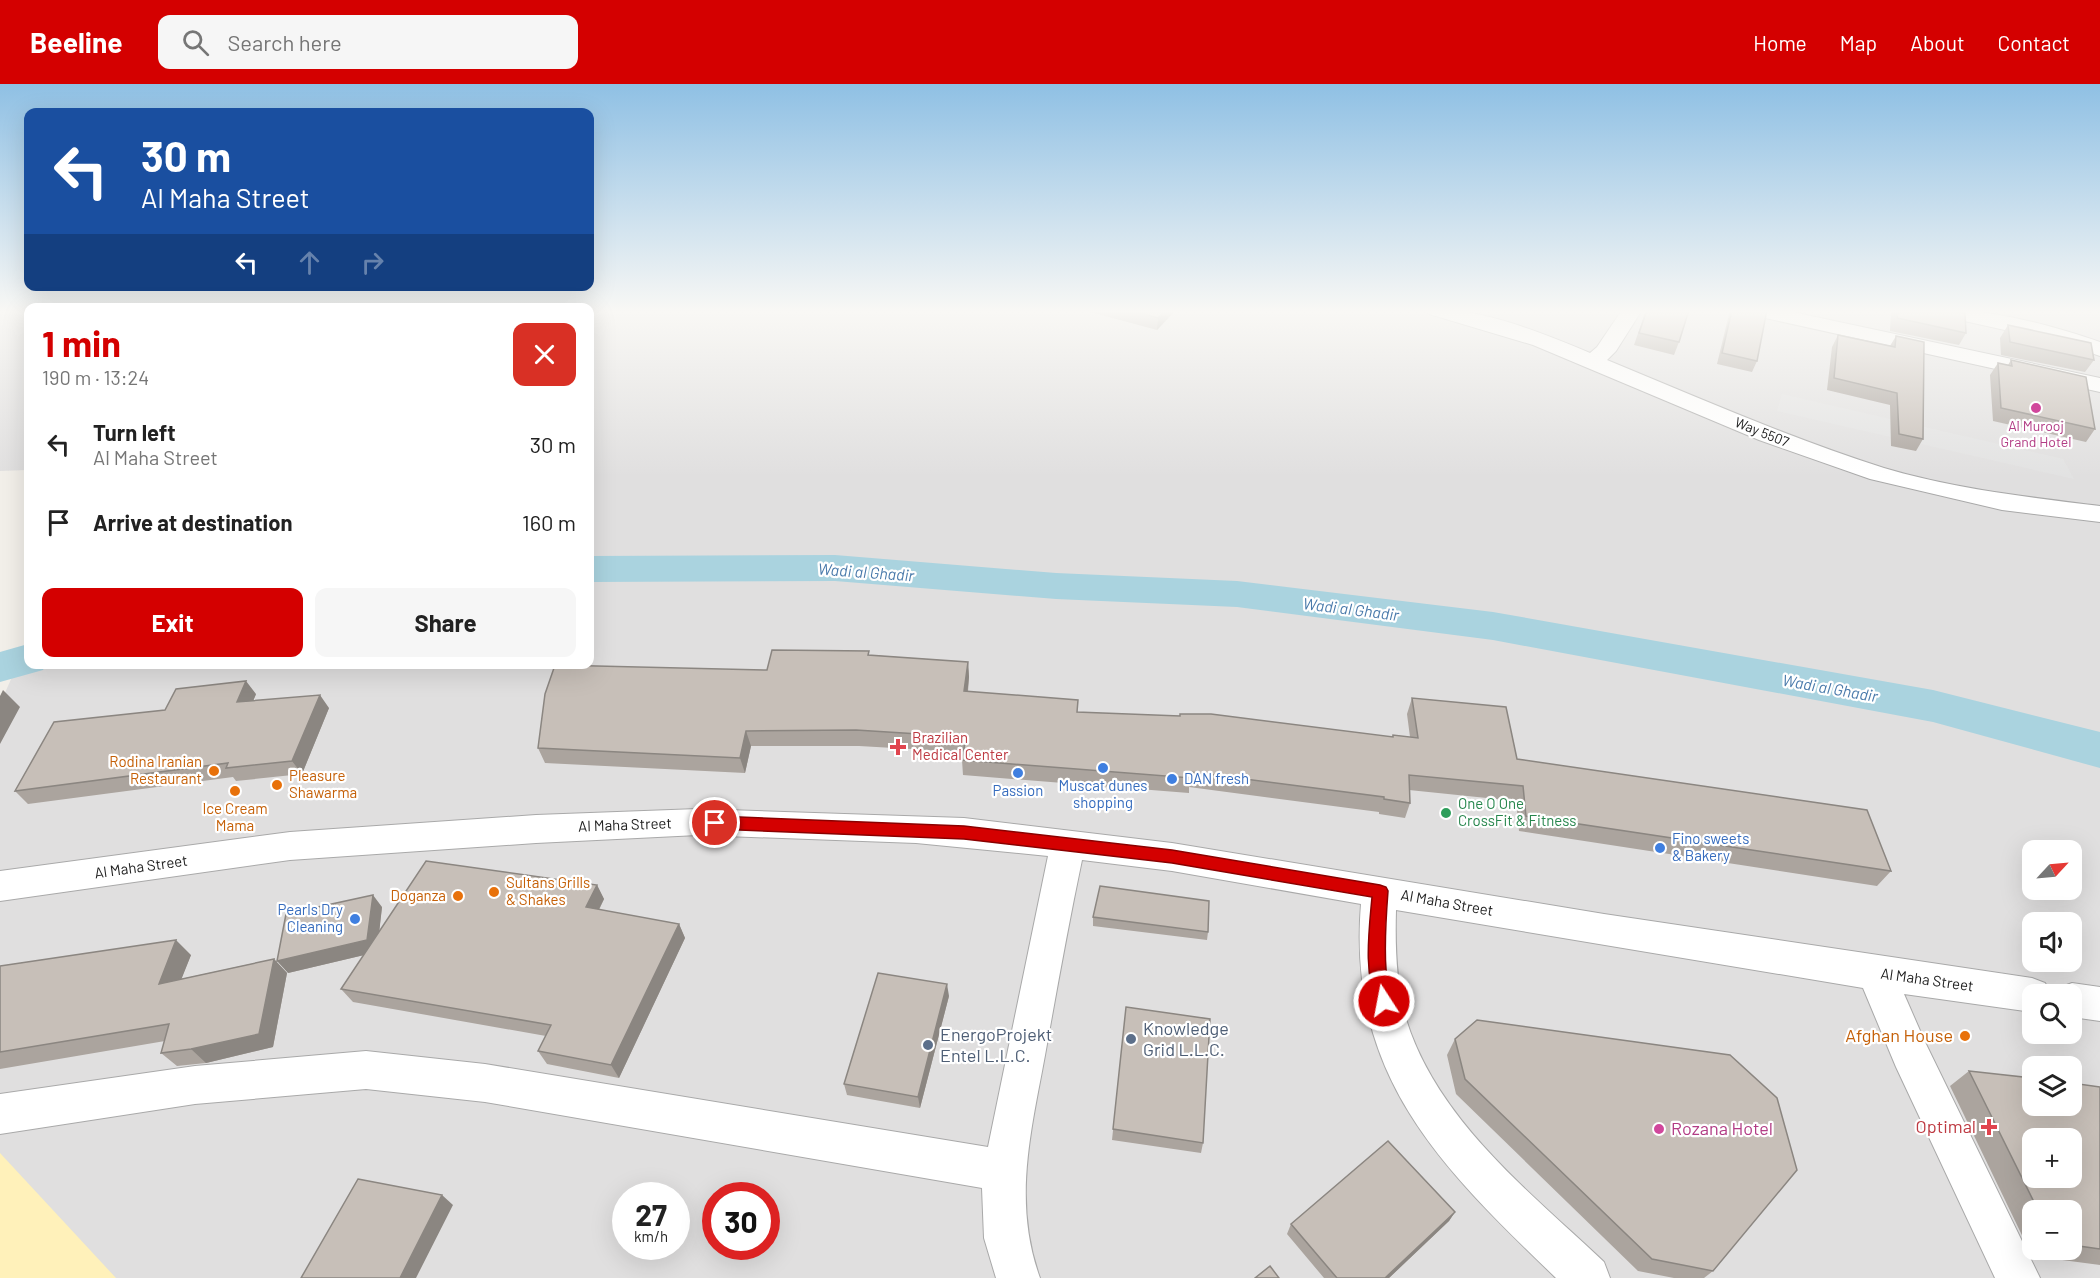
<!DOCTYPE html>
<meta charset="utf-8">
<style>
body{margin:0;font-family:Barlow,sans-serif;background:#f6f6f6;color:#222;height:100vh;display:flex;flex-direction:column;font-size:22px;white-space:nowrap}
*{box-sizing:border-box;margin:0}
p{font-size:20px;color:#767676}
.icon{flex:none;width:33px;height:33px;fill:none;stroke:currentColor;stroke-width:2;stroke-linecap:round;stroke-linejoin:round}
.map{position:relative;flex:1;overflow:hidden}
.sheet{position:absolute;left:24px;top:219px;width:570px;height:366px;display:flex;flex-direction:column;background:#fff;border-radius:12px;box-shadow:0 6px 24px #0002}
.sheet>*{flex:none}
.top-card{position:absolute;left:24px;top:24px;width:570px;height:183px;border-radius:12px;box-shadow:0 6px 24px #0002;background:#1a4fa0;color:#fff;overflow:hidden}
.needle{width:39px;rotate:64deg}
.tools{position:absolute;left:2022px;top:756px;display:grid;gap:12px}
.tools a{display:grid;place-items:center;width:60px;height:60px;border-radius:12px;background:#fff;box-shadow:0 6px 24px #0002;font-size:30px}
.speed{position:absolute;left:612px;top:1098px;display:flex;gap:12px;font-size:30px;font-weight:700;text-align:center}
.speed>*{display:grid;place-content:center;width:78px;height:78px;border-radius:50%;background:#fff;box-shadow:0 6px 24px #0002;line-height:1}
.speed small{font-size:15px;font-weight:400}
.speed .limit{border:9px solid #d22;background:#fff;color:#111}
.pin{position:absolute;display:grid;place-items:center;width:51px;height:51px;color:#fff;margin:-26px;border:3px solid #fff;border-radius:50%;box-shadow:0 2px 6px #0007}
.me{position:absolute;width:66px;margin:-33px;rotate:349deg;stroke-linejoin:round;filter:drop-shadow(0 0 4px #0008)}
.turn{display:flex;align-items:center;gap:21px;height:126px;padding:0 18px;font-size:27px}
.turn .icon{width:78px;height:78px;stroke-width:2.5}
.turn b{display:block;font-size:42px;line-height:51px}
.lanes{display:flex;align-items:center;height:57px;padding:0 18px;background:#0003;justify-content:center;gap:30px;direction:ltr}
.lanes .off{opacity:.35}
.round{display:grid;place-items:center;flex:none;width:63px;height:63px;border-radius:12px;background:#f6f6f6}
.overview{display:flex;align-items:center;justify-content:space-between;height:102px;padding:0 18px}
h1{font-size:36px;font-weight:700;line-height:45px;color:#d40000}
.action{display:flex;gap:12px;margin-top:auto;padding:12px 18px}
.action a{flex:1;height:69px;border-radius:12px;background:#d40000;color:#fff;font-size:24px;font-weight:700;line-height:69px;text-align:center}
.action a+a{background:#f6f6f6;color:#222}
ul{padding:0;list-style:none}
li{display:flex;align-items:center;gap:18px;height:78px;padding:0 18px}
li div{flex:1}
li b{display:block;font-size:22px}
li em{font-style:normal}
header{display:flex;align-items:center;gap:36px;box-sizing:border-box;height:84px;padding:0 30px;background:#d40000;color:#fff}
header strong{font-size:28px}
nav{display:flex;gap:33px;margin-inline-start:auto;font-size:21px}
.search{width:420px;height:54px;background:#f6f6f6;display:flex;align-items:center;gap:15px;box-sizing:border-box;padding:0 21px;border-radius:12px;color:#767676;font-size:22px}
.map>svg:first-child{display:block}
.residential{fill:#e0dfdf;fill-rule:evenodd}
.sand{fill:#fff1ba}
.parking{fill:#e2e2e2}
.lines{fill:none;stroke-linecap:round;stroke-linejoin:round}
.river{fill:#aad3df;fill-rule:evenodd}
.minor-casing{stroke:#a9a9a9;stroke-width:2}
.minor{fill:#fff;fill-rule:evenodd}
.wall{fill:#aba49e;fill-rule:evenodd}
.shaded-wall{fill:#8b8681}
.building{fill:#c7bfb8;stroke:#8b8681;stroke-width:1.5;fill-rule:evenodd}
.route{fill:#d40000;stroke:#8a0000;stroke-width:1.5}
.hotel-dot{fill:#d1479c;stroke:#fff;stroke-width:2}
.health-dot{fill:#e0444e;stroke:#fff;stroke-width:2}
.shop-dot{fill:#3f7fe0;stroke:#fff;stroke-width:2}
.food-dot{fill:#e8710a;stroke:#fff;stroke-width:2}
.leisure-dot{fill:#2e9e5b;stroke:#fff;stroke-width:2}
.service-dot{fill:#5c6f8a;stroke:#fff;stroke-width:2}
.labels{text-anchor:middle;stroke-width:4.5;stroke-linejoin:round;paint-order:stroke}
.far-hotel-label{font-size:14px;fill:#b23c85;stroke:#fff}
.far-street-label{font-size:14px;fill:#222;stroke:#fff}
.health-label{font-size:15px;fill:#be3a42;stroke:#fff;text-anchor:start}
.food-label{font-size:15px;fill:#c56008;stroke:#fff;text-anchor:end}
.shop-label{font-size:15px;fill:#366cbe;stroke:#fff;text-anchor:start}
.leisure-label{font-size:15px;fill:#27864d;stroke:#fff;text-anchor:start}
.street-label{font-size:15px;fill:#222;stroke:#fff}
.water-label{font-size:16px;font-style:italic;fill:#4a7aab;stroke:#fff}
.near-service-label{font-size:18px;fill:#4e5e75;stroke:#fff;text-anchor:start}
.near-food-label{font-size:18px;fill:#c56008;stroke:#fff;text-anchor:end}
.near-health-label{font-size:18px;fill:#be3a42;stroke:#fff;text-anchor:end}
.near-hotel-label{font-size:18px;fill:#b23c85;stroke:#fff;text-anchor:start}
</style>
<header>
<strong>Beeline</strong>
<div class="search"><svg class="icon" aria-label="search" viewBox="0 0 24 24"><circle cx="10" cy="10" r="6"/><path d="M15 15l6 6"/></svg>Search here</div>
<nav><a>Home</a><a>Map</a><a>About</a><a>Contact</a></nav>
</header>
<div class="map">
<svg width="2100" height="1194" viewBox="0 0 2100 1194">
<rect width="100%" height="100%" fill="#f2efe9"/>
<!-- residential -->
<path class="residential" d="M0,226H28V386L0,387Z
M590,226L2100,227V1194H39L0,1180V620L28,557V580H590ZM2032,766H2072V806H2032ZM2032,838H2072V878H2032ZM2032,910H2072V950H2032ZM2032,982H2072V1022H2032ZM2032,1054H2072V1094H2032ZM626,1112H676V1162H626ZM716,1112H766V1162H716ZM2032,1126H2072V1166H2032Z"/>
<!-- sand -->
<path class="sand" d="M0,1069L116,1194H0Z"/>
<!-- parking -->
<path class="parking" d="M1782,310L2063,375L2074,395L1777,327Z"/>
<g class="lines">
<!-- river -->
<path class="river" d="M835,471L1056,489L1237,497L1493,528L1933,606L2100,648V684L1933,638L1493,556L1237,523L1056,515L835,497L590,498V472Z
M28,560V580H46L43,586L0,598V568Z"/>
<!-- minor casing -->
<g class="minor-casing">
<path id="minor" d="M1426,226C1476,222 1543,249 1590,269L1597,263L1622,226H1642L1616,267L1607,276C1699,314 1790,354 1884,384C1954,405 2028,413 2100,422V438L2002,426L1870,395L1759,356L1533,261L1429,230Z
M1746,226H1783L2100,294V308L1756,232L1749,230Z
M1930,226C1981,222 2051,241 2100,258V272L2059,258L1933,230Z
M698,725L964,734L1172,759L1604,830L2032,894L2045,899L2051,910H2032V928L1904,910L1925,958L2040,1194H1995L1896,983L1863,904L1396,826C1395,862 1396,900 1406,935C1437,1036 1530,1108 1604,1178L1610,1194H1556C1441,1083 1347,993 1361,820L1172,787L1082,776C1069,837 1058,899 1047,960C1033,1041 1011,1114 1040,1194H996L984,1154L982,1104L485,1018L366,1005L195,1020L0,1050V1010L195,982L366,967L485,980L988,1063L1048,772L916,759L698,751L536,759L290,776L0,817V787L290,748L536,731Z
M2072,899L2100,903V937L2072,933V910H2056L2059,904Z"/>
</g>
<!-- minor -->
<use href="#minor" class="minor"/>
</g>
<!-- wall -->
<path class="wall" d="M1090,226H1174V228L1157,246L1090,228Z
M1646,226H1689L1679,258L1674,271L1634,261Z
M1730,226H1767L1757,277L1752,288L1717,280Z
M1892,226H1949L1966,249L1959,261L1890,247L1891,227Z
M2008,241L2094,276L2085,288L2001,271L2000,254Z
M1838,251L1890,262L1896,252L1923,355L1916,367L1891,362L1890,321L1827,306L1832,263Z
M2011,276L2095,345L2086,358L1993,337L1990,291L1998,279L2008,281Z
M870,571L968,578L969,593L968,608L1078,628L1392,653L1393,651L1410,653L1407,630L1412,614L1517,675L1891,787L1877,802L1519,747L1516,717L1409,706L1410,719L1405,734L1379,730V728L1189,703V709L963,691L962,676L963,668L859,662H751L745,689L545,679L538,664L767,586Z
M256,610L253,617L329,624L302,690L236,697L233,693L28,720L15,707L165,626Z
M597,801L604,815L599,826L679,840L685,854L619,994L547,980L538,967L546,952L353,918L341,905L364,871L288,889L382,823L379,848Z
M1093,833L1208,848L1207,856L1093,842Z
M191,871L181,895L274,875L287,889L273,963L206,979L177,982L161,969L165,957L0,985V882Z
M949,912L920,1024L847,1011L844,1000Z
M1126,923L1203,1059L1201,1069L1112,1056Z
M1455,955L1713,1187L1704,1194H1674L1638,1187L1456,1010L1447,971Z
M1969,987L2100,1003V1181L2032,1172L1950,1002ZM2032,1126H2072V1166H2032Z
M1455,1128L1449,1137L1389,1194H1324L1287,1150L1291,1140Z"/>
<!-- shaded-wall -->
<path class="shaded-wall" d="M1166,226H1174V228L1157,246L1158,234Z
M968,578L969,593L966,622L964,607Z
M246,597L256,610L247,632L237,618Z
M3,606L20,623L0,660V612Z
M320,611L329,624L302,690L292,677Z
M746,647L751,662L745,689L740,674Z
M597,801L604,815L593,837L586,823Z
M373,811L382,823L377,868L288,889L277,877Z
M679,840L685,854L619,994L611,981Z
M176,856L191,871L174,914L159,900Z
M274,875L287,889L273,963L206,979L191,965Z
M947,900L949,912L920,1024L918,1013Z
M442,1111L453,1121L416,1194H400Z
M1455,1128L1449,1137L1389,1194H1385Z"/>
<!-- building -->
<path class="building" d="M1127,226H1166L1158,234Z
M1647,226H1689L1679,258L1639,249Z
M1732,226H1767L1757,277L1722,269Z
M1898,226H1949L1965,229L1966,249L1897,234Z
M2008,241L2091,259L2094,276L2010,258Z
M1838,251L1895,263L1896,252L1924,258L1923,355L1899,350L1897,309L1834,294Z
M2011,276L2086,293L2095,345L2001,324L1998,279L2012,282Z
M772,566L869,567L868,571L968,578L964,607L1078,616L1077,628L1180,632V630H1211L1393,653V651L1418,654L1412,614L1506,623L1517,675L1867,726L1891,787L1526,732L1523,702L1409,691L1410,719L1384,715V713L1191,688V694L962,676L966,653L856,646L746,647L740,674L538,664L545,610L555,581L767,586Z
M246,597L237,618L320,611L292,677L226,684L228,679L15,707L54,638L165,626L176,605Z
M426,777L597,801L586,823L679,840L611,981L538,967L551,941L341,905Z
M1100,802L1209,817L1208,848L1093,833Z
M373,811L367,856L277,877L286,830Z
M176,856L159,900L274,875L259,950L191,965L161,969L169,940L0,968V882Z
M878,889L947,900L918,1013L844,1000Z
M1126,923L1210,935L1203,1059L1113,1045Z
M1477,936L1730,971L1777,1014L1797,1086L1713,1187L1652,1175L1465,995L1455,955Z
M1969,987L2032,994V1022H2072V999L2100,1003V1165L2072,1161V1126H2038ZM2032,1054H2072V1094H2032Z
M1388,1057L1455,1128L1385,1194H1337L1291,1140Z
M358,1095L442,1111L400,1194H301Z
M1270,1182L1279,1194H1255Z"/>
<!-- sky -->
<linearGradient id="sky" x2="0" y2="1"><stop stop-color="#8fc0e4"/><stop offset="0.58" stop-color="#f9f8f5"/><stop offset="1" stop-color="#f9f8f5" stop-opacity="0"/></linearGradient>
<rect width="2100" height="393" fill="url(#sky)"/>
<!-- route -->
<path class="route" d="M715,732L964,742L1172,766L1380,801L1386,803L1388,807C1386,833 1384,859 1386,885C1387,897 1395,912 1390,923L1384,925L1378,923C1363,889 1369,848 1372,813L1172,779L964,755L715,745L710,743L707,739L710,734Z"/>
<!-- markers -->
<g class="hotel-dot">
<circle cx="2036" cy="324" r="6"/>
<circle cx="1659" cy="1045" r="6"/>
</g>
<g class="health-dot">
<path d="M895 654h6v6h6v6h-6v6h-6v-6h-6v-6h6z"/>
<path d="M1986 1034h6v6h6v6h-6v6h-6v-6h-6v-6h6z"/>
</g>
<g class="shop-dot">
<circle cx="1103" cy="684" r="6"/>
<circle cx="1018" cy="689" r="6"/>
<circle cx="1172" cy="695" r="6"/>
<circle cx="1660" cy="764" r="6"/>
<circle cx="355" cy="835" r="6"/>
</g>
<g class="food-dot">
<circle cx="214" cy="687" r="6"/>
<circle cx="277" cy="701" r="6"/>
<circle cx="235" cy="707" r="6"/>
<circle cx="494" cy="808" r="6"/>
<circle cx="458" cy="812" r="6"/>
<circle cx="1965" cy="952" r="6"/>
</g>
<circle class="leisure-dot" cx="1446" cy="729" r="6"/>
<g class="service-dot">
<circle cx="1131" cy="955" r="6"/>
<circle cx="928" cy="961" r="6"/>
</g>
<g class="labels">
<!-- far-hotel labels -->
<g class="far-hotel-label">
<text x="2036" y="347">Al Murooj<tspan x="2036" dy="16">Grand Hotel</tspan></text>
</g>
<!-- far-street labels -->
<g class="far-street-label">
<text transform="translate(1762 348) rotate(22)" y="5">Way 5507</text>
</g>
<!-- health labels -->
<g class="health-label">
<text x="912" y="659">Brazilian<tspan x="912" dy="17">Medical Center</tspan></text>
</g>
<!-- food labels -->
<g class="food-label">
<text x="202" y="683">Rodina Iranian<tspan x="202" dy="17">Restaurant</tspan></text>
<text x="289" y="697" text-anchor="start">Pleasure<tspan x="289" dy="17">Shawarma</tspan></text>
<text x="235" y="730" text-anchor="middle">Ice Cream<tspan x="235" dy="17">Mama</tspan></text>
<text x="506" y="804" text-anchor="start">Sultans Grills<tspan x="506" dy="17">&amp; Shakes</tspan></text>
<text x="446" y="817">Doganza</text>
</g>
<!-- shop labels -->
<g class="shop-label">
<text x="1184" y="700">DAN fresh</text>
<text x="1103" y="707" text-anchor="middle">Muscat dunes<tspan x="1103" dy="17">shopping</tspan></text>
<text x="1018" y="712" text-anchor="middle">Passion</text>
<text x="1672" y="760">Fino sweets<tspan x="1672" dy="17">&amp; Bakery</tspan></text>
<text x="343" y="831" text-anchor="end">Pearls Dry<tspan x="343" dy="17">Cleaning</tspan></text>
</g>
<!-- leisure labels -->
<g class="leisure-label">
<text x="1458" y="725">One O One<tspan x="1458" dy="17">CrossFit &amp; Fitness</tspan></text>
</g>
<!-- street labels -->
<g class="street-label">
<text transform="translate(625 741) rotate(-2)" y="5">Al Maha Street</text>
<text transform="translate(141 783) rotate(-8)" y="5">Al Maha Street</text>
<text transform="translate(1447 819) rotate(10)" y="5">Al Maha Street</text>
<text transform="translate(1927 896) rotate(8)" y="5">Al Maha Street</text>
</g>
<!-- water labels -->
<g class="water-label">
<text transform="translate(866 488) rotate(4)" y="6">Wadi al Ghadir</text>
<text transform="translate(1351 525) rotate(7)" y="6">Wadi al Ghadir</text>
<text transform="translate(1830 604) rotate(10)" y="6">Wadi al Ghadir</text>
</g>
<!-- near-service labels -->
<g class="near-service-label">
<text x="1143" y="951">Knowledge<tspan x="1143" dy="21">Grid L.L.C.</tspan></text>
<text x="940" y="957">EnergoProjekt<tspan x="940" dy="21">Entel L.L.C.</tspan></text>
</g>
<!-- near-food labels -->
<g class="near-food-label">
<text x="1953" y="958">Afghan House</text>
</g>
<!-- near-health labels -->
<g class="near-health-label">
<text x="1976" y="1049">Optimal</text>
</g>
<!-- near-hotel labels -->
<g class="near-hotel-label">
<text x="1671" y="1051">Rozana Hotel</text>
</g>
</g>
</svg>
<div class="tools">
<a><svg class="needle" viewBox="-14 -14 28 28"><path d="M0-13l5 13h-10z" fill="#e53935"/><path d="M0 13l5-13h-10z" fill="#767676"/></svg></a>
<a><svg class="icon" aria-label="sound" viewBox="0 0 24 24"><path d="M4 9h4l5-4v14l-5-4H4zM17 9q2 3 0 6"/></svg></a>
<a><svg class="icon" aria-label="search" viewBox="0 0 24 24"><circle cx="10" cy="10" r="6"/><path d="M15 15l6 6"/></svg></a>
<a><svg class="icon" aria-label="layers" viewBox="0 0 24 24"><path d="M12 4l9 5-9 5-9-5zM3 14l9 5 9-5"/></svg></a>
<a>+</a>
<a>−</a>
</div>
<div class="speed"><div>27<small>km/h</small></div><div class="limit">30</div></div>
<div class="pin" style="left:715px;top:739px;background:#d93025"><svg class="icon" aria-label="arrive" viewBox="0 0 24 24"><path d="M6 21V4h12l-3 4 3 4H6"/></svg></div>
<svg class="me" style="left:1384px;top:917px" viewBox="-20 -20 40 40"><circle r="17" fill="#d40000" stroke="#fff" stroke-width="3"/><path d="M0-11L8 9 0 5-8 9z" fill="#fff"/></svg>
<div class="top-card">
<div class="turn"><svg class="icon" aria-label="left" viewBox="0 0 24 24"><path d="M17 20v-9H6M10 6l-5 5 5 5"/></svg><div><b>30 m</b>Al Maha Street</div></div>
<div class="lanes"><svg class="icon" aria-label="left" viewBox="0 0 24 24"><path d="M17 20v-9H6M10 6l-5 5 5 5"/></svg><svg class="icon off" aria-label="ahead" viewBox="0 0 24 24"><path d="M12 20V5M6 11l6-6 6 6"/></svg><svg class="icon off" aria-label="right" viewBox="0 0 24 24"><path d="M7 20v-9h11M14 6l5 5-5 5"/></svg></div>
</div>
<section class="sheet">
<div class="overview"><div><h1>1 min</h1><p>190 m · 13:24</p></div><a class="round" style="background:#d93025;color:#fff"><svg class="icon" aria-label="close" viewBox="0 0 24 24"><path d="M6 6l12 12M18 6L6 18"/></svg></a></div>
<ul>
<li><svg class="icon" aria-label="left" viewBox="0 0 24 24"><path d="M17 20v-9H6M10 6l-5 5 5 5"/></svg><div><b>Turn left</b><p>Al Maha Street</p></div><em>30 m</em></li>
<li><svg class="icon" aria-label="arrive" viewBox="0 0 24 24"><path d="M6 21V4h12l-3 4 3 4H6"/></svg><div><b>Arrive at destination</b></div><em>160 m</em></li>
</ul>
<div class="action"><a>Exit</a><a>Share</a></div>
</section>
</div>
